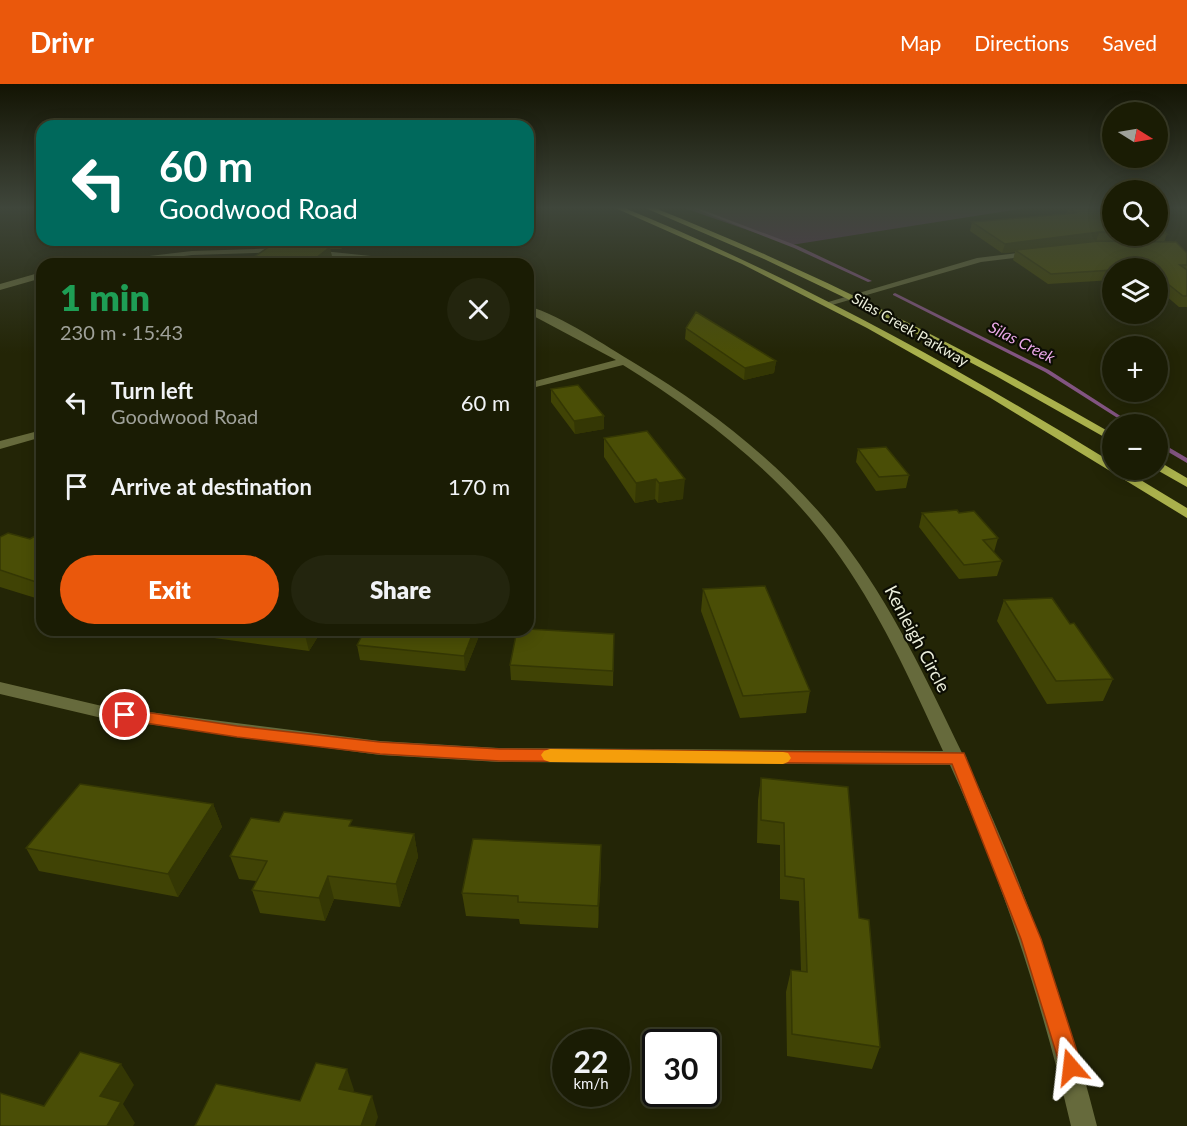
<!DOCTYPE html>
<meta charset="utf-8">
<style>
body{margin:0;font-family:Lato,sans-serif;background:#23250e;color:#f1f3f6;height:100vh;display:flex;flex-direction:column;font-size:22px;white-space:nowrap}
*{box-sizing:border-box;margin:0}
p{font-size:20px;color:#9fa19a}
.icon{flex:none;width:33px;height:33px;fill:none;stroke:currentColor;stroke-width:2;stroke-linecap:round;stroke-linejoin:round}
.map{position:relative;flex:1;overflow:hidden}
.panel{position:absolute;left:36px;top:174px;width:498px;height:378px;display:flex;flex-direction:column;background:#1a1c04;border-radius:18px;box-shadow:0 3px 15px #0003,0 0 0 2px #383a26}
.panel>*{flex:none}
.top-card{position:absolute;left:36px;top:36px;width:498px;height:126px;border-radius:18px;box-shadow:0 3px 15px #0003,0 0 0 2px #383a26;background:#00695c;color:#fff;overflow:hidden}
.needle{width:39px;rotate:101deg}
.controls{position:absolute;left:1102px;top:18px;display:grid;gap:12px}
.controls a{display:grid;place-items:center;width:66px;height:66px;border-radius:50%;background:#1a1c04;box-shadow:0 3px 15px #0003,0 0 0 2px #383a26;font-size:30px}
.speed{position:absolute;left:552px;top:945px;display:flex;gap:12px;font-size:30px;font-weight:700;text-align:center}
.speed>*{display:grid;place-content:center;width:78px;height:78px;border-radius:50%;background:#1a1c04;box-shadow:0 3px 15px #0003,0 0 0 2px #383a26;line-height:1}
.speed small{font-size:15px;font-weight:400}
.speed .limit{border:3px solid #111;border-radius:9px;background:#fff;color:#111}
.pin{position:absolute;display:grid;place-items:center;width:51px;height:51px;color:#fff;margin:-26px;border:3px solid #fff;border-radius:50%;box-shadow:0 2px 6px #0007}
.me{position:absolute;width:66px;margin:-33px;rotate:343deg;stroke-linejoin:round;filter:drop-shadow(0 0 4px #0008)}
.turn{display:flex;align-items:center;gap:21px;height:126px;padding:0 24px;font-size:27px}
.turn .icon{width:78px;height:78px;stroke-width:2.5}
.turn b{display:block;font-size:42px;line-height:51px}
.round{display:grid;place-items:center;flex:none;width:63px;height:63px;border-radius:32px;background:#23250e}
.headline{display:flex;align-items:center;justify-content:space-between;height:102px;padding:0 24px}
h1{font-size:36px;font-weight:800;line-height:45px;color:#1e9e55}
.primary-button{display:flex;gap:12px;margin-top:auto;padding:12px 24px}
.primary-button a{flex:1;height:69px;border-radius:36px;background:#ea580c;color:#fff;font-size:24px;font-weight:800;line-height:69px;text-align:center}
.primary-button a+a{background:#23250e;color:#f1f3f6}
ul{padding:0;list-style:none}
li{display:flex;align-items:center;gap:18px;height:84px;padding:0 24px}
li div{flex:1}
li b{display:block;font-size:22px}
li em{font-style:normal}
header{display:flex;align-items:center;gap:36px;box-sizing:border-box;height:84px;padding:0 30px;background:#ea580c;color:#fff}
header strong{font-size:28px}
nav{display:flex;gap:33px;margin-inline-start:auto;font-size:21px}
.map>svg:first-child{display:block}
.green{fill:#5a325a}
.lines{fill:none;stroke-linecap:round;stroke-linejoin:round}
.stream{fill:#825481;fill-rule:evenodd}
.minor{fill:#666a3c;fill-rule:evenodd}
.major{fill:#aab14c;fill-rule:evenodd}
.wall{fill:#404305}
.shaded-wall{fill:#343704}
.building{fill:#4a4e06;stroke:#343704;stroke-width:1.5}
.route{fill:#ea580c;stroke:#983908;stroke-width:1.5}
.slow{fill:#f59e0b}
.labels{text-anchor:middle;stroke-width:4.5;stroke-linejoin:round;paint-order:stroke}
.far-street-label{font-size:15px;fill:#ecefdc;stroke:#0c0d03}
.far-water-label{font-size:16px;font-style:italic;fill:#eca8ea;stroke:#0c0d03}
.street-label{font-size:18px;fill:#ecefdc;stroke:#0c0d03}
</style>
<header>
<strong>Drivr</strong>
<nav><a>Map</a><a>Directions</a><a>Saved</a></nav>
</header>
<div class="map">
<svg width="1187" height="1042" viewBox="0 0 1187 1042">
<rect width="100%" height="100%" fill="#232506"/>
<!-- green -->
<path class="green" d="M681,123H1032L791,161Z"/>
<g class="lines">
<!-- stream -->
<path class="stream" d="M690,123H695L798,162L872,197L868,198L794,164Z
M895,209L1049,286L1133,340H1127L1045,288L893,211V210Z
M1158,357L1187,374V379L1158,362Z"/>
<!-- minor -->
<path class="minor" d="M283,164L287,166L286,168L192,171L119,180H94L98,178L192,167Z
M313,166L371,172L399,180L310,170V166Z
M1034,167L1038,169L1037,171L981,178L832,221L825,219L977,174Z
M42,188V194L0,206V200Z
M528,222C564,233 604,261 636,280C712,326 787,384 842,456C891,520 927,596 962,669L967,674L966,676C1022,794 1065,916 1097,1042H1071C1042,918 1003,797 950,681L499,678L380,671L102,634L0,610V598L102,622L380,657L499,664L943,667C911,597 878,524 832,462C778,388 700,329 623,281L528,305V299L616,276L528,229Z
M42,346V353L0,365V357Z"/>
<!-- major -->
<path class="major" d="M613,123H622C794,193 955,282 1113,379V386H1124L1187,424V434L989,313L867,244L742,180Z
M643,123H652C812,186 964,264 1113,350V358L996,292L881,231L764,175Z
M1158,377L1187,394V403L1157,386Z"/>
</g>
<!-- wall -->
<path class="wall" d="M1068,124L1113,125V152H1158V141L1167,150L1164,158L1187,169V223H1179L1158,205V184H1113V196L1048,200L1013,176L1015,168L1002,169L970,147L972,138L1067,130Z
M285,156H353L341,165H330L332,173L286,160Z
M686,244L776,277L774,289L744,296L685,255Z
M551,305L604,345L575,350L551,318Z
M604,354L683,415L658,419L655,415L635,419L604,373Z
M858,365L909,391L906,404L876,407L856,378Z
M922,429H959L998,454L994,468L1002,477L997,492L959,495L919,443Z
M42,449V516L0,503V453L30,455Z
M703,505L810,607L806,629L740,634L701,527Z
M1004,516L1113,595L1103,617L1047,620L997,537Z
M194,546H322L309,567L214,554L212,548Z
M614,550L613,602L511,596L510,581Z
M479,552L465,587L360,576L357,561Z
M761,694L859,834L880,963L872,985L787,972L786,908L791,886L801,887L799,817L780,815V761L757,759L758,716Z
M213,720L222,743L178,813L39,787L26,764Z
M279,738L354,743L414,750L418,773L400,823L334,815L325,837L260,829L252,806L256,797L239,795L230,772Z
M601,761V784L598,844L520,840L519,835L466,832L462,809Z"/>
<!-- shaded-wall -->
<path class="shaded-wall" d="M1099,148L1096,158L1015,166V168L1002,169L1005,160Z
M340,156H353L341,165Z
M330,163L332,173L323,180H311V178Z
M776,277L774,289L744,296L745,284Z
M604,332V345L575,350L574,337Z
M656,395L655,415L635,419L636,399Z
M685,395L683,415L658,419L659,399Z
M304,546H322L309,567L304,547Z
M474,546H478L479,552L465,587L464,572Z
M213,720L222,743L178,813L168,790Z
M414,750L418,773L400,823L396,800Z
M601,761V784L598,844V822Z
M328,792L334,815L325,837L319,814Z
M121,980L134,1001L123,1020L135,1039L133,1042H107L100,1012Z
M347,985L354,1006L347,1026L339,1005Z
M372,1012L378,1033L375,1042H361Z"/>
<!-- building -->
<path class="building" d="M1068,124L1113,125V148H1099L1005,160L972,138L1076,129Z
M1158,141L1167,150L1158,149Z
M1099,157L1176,158L1187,169V181H1180L1187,186V212H1183L1158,192V184H1113V186L1051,190L1015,166Z
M273,160L330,163L311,178L320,180H244Z
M696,228L776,277L745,284L686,244Z
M578,301L604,332L574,337L551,305Z
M647,347L685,395L659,399L656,395L636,399L604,354Z
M886,363L909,391L879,393L858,365Z
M957,426L959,429L974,427L998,454L983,456L1002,477L964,481L922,429Z
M8,449L30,455L40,449H42V500L0,486V453Z
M765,502L810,607L743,612L703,505Z
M1052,514L1070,540L1074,539L1113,595L1056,597L1004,516Z
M528,545L614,550L613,587L510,581L517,546H528Z
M365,546H474L464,572L357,561Z
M761,694L848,703L859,834L869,836L880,963L792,950L791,886L807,888L804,795L785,792L784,739L761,736Z
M80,700L213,720L168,790L26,764Z
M284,728L352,736L349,742L414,750L396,800L328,792L319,814L252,806L267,777L230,772L251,734L279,738Z
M473,755L601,761L598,822L518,818V812L462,809Z
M80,968L121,980L100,1012L121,1018L107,1042H0V1009L44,1022Z
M316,979L347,985L339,1005L372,1012L361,1042H195L216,1000L300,1017Z"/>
<!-- sky -->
<linearGradient id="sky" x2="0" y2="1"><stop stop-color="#131403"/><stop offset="0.46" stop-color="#3f463b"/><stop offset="1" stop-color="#3f463b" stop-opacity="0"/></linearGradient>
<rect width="1187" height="269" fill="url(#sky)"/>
<!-- route -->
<path class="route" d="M125,625L237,642L380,658L500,665L964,669L1041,855L1082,983L1078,991L1071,994L1063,991L1021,855L952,680L500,677L380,670L237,653L119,635L117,631L119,627Z"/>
<!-- slow -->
<path class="slow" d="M550,665L783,668L788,669L791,674L788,678L783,680L550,678L544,676L541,671L544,667Z"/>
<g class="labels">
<!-- far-street labels -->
<g class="far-street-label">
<text transform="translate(910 246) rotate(30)" y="5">Silas Creek Parkway</text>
</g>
<!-- far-water labels -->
<g class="far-water-label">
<text transform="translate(1022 258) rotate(27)" y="6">Silas Creek</text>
</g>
<!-- street labels -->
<g class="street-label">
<text transform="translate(917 555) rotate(62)" y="6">Kenleigh Circle</text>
</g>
</g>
</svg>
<div class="controls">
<a><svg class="needle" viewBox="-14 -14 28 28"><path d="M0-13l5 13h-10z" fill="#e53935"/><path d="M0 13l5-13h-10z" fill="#9fa19a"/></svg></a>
<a><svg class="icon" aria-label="search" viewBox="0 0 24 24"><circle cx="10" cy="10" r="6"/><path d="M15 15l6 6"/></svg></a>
<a><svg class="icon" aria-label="layers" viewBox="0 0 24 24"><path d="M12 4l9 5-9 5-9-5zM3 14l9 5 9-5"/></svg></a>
<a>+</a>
<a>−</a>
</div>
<div class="speed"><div>22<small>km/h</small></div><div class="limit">30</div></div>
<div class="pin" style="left:125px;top:631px;background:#d93025"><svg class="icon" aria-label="arrive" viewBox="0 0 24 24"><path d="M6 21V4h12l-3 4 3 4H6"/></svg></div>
<svg class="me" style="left:1071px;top:983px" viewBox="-20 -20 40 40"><path d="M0-17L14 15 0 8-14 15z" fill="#ea580c" stroke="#fff" stroke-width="4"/></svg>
<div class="top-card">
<div class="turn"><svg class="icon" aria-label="left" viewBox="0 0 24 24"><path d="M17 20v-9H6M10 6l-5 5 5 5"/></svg><div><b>60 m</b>Goodwood Road</div></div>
</div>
<section class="panel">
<div class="headline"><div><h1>1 min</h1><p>230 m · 15:43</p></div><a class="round"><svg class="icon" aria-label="close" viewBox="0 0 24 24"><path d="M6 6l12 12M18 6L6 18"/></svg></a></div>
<ul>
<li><svg class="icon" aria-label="left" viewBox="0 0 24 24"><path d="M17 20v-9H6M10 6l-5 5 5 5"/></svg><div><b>Turn left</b><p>Goodwood Road</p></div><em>60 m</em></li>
<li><svg class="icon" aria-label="arrive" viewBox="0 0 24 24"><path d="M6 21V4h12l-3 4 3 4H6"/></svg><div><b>Arrive at destination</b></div><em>170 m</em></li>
</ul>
<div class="primary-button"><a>Exit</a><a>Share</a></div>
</section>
</div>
